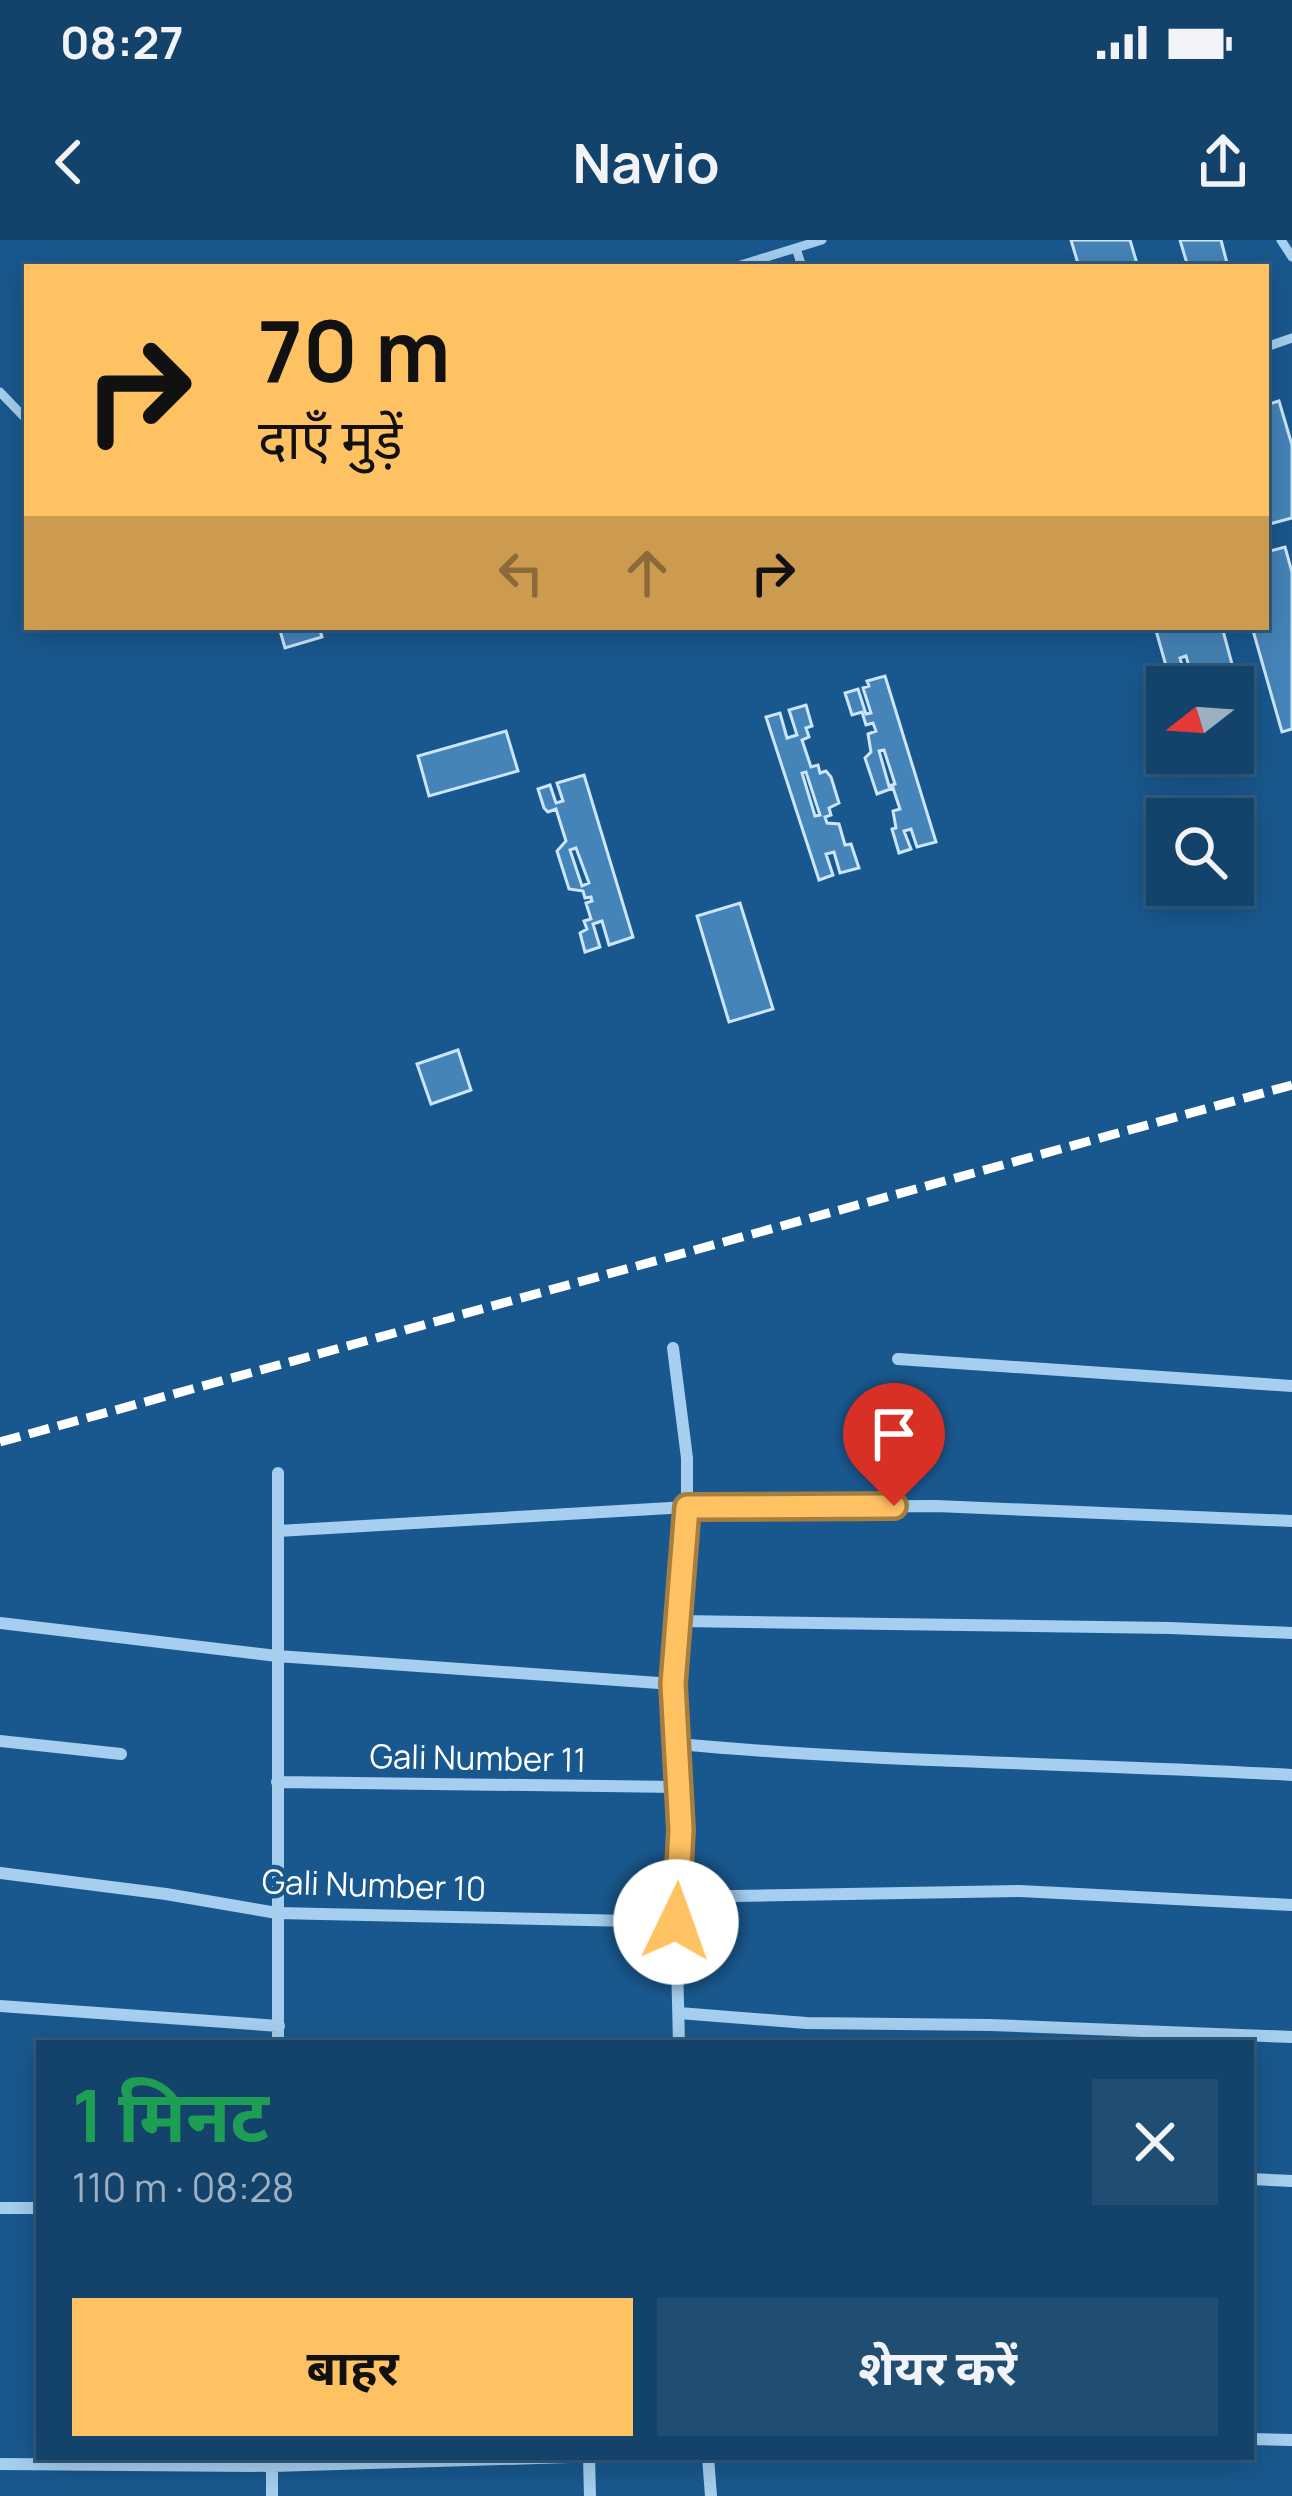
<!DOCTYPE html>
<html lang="hi">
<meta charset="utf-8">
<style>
body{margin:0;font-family:Manrope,"Noto Sans Devanagari",sans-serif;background:#204d72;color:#f1f3f6;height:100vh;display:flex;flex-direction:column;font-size:45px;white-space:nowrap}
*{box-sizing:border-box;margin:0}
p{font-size:39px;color:#9db0c1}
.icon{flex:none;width:66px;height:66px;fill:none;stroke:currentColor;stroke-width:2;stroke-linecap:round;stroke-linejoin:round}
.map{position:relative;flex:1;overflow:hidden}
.side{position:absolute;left:36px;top:1800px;width:1218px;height:420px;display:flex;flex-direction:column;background:#13426a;border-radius:0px;box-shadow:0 6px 30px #0003,0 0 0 3px #325b7e}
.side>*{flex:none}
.hud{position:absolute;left:24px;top:24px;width:1245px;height:366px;border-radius:0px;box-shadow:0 6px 30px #0003,0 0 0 3px #325b7e;background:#ffc263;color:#111;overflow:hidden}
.needle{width:78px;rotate:253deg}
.fabs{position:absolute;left:1146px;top:426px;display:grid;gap:24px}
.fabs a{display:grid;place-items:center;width:108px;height:108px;border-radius:0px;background:#13426a;box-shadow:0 6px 30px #0003,0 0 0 3px #325b7e;font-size:60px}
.pin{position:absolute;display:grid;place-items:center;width:102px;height:102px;color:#fff;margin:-123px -51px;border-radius:50% 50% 50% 0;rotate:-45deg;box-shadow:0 0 12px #0007}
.pin .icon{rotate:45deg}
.me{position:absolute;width:132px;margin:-66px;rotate:3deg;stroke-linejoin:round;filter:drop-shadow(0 0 9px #0008)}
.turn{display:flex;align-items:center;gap:42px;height:252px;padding:0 36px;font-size:54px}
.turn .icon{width:156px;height:156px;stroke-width:2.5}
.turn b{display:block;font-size:84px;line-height:102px}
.lanes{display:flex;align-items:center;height:114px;padding:0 36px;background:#0003;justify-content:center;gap:60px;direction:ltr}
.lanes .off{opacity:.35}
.round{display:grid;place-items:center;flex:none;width:126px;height:126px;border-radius:0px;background:#204d72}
.head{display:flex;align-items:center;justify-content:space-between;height:204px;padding:0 36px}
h1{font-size:72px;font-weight:700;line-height:90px;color:#1e9e55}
.action{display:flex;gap:24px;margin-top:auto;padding:24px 36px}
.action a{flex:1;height:138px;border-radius:0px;background:#ffc263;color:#111;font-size:48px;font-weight:700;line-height:138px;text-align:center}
.action a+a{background:#204d72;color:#f1f3f6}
.status{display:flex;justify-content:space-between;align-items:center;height:84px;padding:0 60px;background:#13426a;direction:ltr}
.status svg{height:33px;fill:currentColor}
header{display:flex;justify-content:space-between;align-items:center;height:156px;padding:0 36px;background:#13426a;font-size:54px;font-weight:700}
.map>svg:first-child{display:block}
.building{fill:#4584b8;stroke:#cbe6fa;stroke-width:3;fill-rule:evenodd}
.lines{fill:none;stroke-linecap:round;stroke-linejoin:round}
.lane{stroke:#a5ceef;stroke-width:9}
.street{stroke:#a5ceef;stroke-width:12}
.rail{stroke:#fff;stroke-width:9;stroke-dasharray:21 9;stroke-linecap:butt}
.route-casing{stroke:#a67e40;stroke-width:30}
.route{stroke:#ffc263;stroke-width:21}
.labels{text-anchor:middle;stroke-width:9;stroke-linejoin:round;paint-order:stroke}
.street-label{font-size:33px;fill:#fff;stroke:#19588e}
</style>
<div class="status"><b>08:27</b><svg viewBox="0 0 49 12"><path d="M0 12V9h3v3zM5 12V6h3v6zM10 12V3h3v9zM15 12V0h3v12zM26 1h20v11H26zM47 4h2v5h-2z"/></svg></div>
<header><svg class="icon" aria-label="back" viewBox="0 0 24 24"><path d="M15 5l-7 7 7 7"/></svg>Navio<svg class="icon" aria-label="share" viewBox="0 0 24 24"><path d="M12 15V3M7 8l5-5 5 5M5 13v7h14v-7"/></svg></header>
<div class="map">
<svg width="1292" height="2256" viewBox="0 0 1292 2256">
<rect width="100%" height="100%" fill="#19588e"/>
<!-- building -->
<path class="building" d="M1071,0H1130L1138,27H1079Z
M1180,0H1221L1228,27H1188Z
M1279,161L1292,205V278L1266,285V165Z
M1285,307L1292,332V489L1282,492L1252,387H1266V312Z
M279,387H319L322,397L285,408Z
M1155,387H1222L1232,424L1211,431L1215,447H1195L1186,416L1180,418L1188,447H1172Z
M885,436L936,602L917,607L911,589L904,591L911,609L899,613L892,589L896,588L893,571L900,569L893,548L877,554L865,518L871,512L868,494L876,491L873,483L866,485L862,472L852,475L845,453L858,449L866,474L871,473L863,448L869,446L867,441ZM884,510L895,544L889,546L879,511Z
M806,465L812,486L806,488L809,497L802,500L811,527L818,525L820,533L826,531L831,537L839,563L829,568L831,575L825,577L827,583L839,584L845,605L851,604L859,628L840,633L834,612L826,614L833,635L819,640L766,477L780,473L787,498L797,495L789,470ZM806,532L820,575L815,576L802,533Z
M506,491L518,531L429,556L418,516Z
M584,535L633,697L609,705L602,681L593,684L600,707L585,712L580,693L587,689L584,681L591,679L586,663L592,661L591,657L585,658L583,651L569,649L557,611L566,601L556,569L548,572L544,568L538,549L550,545L556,563L563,561L557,543ZM576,608L589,643L582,646L570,610Z
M740,663L773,769L729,782L697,676Z
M458,810L471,850L431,864L417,824Z"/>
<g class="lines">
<!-- lane -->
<path class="lane" d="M1281,0L1292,17
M796,8L802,27
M734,27L822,0
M1266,107L1292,98
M0,152L27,180"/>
<!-- street -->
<path class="street" d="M673,1108L687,1218V1267L673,1444L681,1590L676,1682L679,1803
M898,1119L1292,1146
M278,1233V1803
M278,1291L687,1267L936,1266L1292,1281
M679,1381L1170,1388L1292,1393
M0,1383L277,1416L673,1444
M0,1501L121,1514
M678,1504C882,1523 1087,1523 1292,1535
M277,1542L679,1547
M0,1633L166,1654L277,1673L676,1682
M678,1657L1020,1651L1292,1665
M0,1766L279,1786
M679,1773L806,1783L990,1785L1292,1797
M1251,1939L1292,1941
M0,1968H39
M1251,2199L1292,2200
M589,2217L590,2256
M708,2217L711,2256
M0,2224L272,2226L570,2217
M272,2256V2217"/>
<!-- rail -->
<path class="rail" d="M0,1202L1292,845"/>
</g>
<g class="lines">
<!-- route casing -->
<g class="route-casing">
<path id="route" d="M676,1682L681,1590L673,1444L687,1267L894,1266"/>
</g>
<!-- route -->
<use href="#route" class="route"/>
</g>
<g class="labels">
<!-- street labels -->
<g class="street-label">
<text transform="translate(478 1518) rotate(1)" y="12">Gali Number 11</text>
<text transform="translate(374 1645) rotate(2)" y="12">Gali Number 10</text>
</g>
</g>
</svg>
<div class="fabs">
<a><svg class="needle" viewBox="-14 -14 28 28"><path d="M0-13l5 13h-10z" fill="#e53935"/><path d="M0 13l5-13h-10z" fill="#9db0c1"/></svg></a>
<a><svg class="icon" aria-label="search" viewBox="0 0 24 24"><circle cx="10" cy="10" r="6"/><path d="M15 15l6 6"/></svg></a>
</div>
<div class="pin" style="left:894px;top:1266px;background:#d93025"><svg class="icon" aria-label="arrive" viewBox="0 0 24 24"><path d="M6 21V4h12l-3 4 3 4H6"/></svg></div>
<svg class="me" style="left:676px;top:1682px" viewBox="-20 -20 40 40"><circle r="19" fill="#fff"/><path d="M0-13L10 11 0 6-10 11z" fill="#ffc263"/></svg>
<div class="hud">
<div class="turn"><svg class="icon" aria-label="right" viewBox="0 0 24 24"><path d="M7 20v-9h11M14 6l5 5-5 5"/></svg><div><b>70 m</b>दाएँ मुड़ें</div></div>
<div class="lanes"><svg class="icon off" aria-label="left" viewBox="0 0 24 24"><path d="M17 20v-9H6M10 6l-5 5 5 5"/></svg><svg class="icon off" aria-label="ahead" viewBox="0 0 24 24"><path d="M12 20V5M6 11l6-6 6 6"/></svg><svg class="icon" aria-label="right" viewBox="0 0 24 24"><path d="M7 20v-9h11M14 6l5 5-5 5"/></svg></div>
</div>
<section class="side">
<div class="head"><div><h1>1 मिनट</h1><p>110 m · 08:28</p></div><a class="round"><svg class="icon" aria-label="close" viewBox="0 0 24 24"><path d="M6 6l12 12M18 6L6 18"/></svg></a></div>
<div class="action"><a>बाहर</a><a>शेयर करें</a></div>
</section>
</div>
